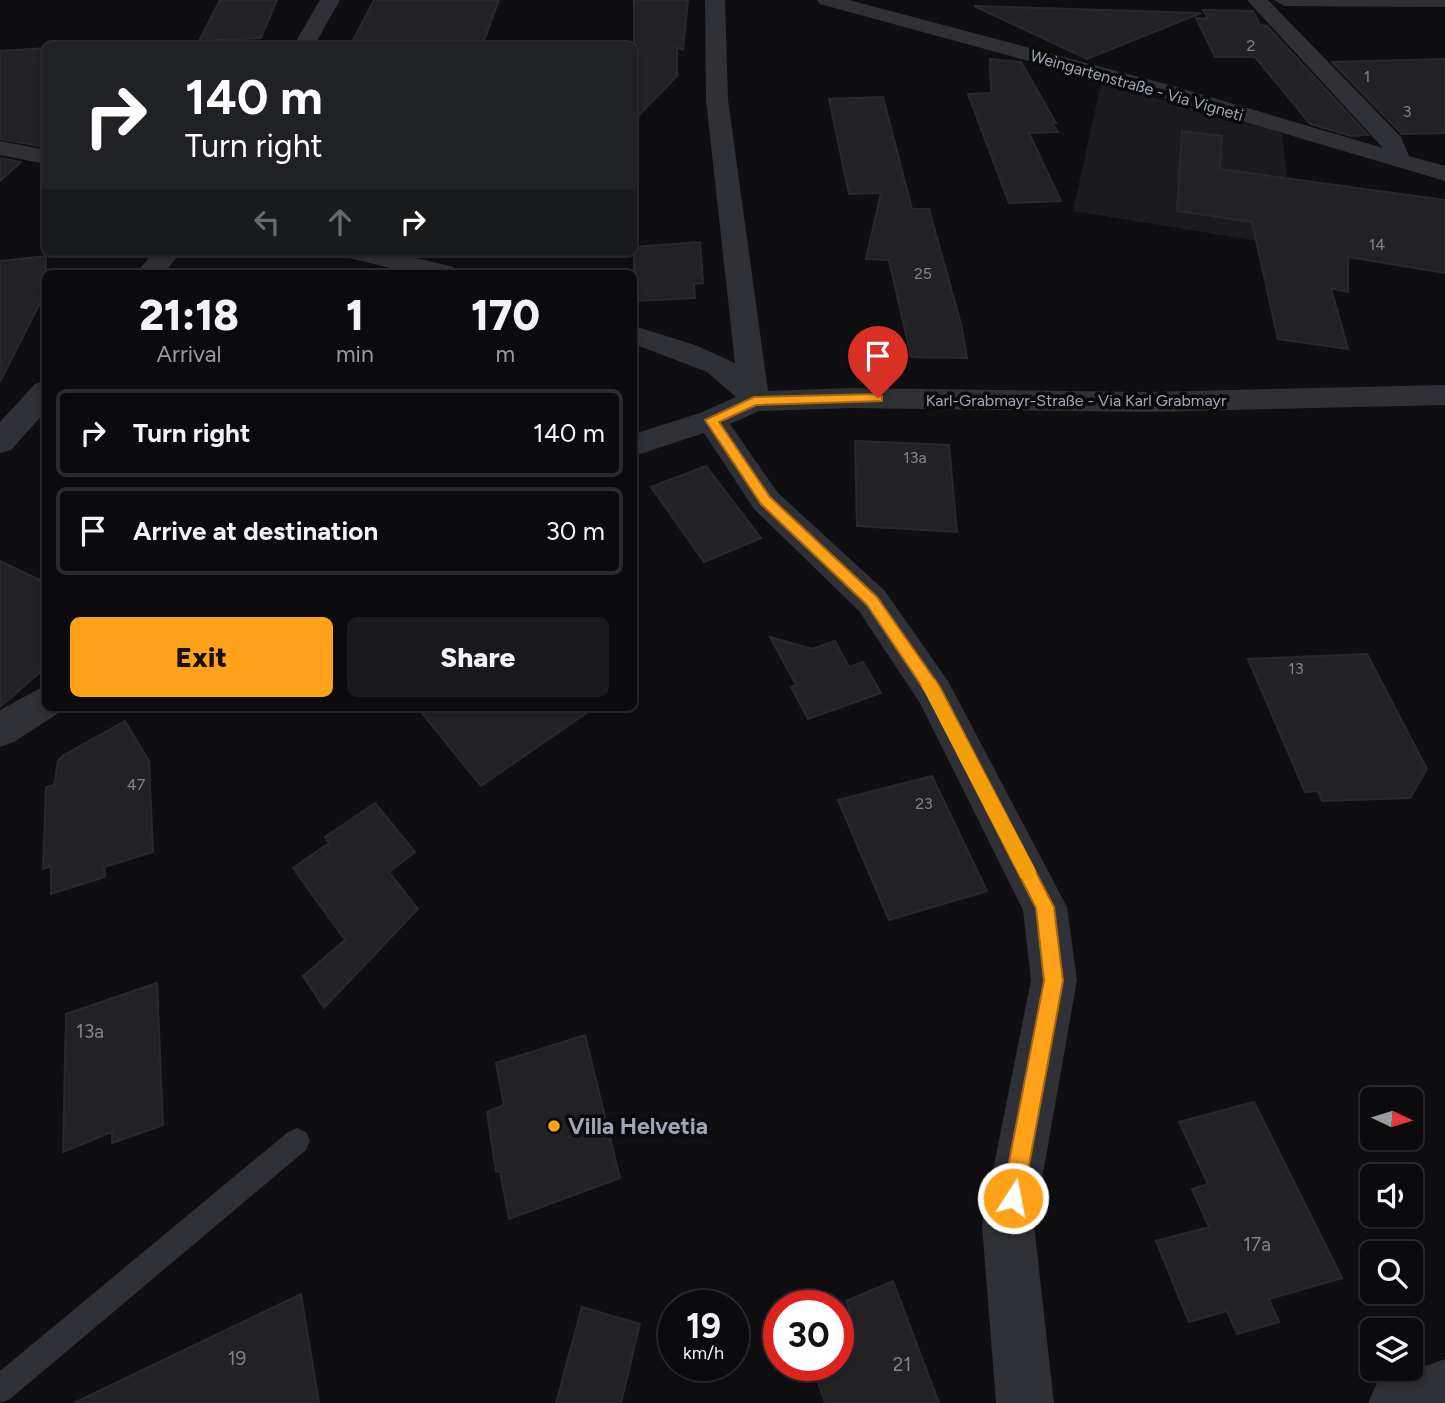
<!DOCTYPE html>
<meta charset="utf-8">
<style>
body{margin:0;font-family:Figtree,sans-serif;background:#19191b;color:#f1f3f6;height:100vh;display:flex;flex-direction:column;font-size:26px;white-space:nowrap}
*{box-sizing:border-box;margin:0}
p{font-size:23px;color:#9a9b9d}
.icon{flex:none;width:38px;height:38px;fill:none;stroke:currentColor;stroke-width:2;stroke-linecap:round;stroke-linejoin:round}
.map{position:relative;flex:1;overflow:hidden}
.side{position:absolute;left:42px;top:270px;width:595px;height:441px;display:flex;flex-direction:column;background:#0b0b0d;border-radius:10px;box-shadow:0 4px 10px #0003,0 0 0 2px #2b2b2e}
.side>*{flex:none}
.banner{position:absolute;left:42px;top:42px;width:595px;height:214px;border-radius:10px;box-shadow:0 4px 10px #0003,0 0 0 2px #2b2b2e;background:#202124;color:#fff;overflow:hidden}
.needle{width:46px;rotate:94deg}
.buttons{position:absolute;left:1360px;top:1087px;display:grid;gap:14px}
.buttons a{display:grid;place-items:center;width:63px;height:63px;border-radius:10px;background:#0b0b0d;box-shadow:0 4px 10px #0003,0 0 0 2px #2b2b2e;font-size:35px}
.speed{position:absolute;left:658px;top:1290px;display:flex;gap:14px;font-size:35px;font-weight:700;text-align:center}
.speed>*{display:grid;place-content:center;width:91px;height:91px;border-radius:50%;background:#0b0b0d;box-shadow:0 4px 10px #0003,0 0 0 2px #2b2b2e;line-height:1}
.speed small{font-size:18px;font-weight:400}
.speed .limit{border:10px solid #d22;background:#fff;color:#111}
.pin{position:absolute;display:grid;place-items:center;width:60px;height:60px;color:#fff;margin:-72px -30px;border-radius:50% 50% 50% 0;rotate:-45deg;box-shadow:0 0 7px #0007}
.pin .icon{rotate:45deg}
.me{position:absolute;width:77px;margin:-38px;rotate:11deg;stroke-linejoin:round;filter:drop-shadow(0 0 5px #0008)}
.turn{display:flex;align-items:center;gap:24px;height:147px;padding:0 28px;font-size:32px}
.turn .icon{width:91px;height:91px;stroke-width:2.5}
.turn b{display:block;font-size:49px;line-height:60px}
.lanes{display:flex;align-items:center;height:66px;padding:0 28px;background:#0003;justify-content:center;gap:35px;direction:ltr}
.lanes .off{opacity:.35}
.eta{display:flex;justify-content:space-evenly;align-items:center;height:119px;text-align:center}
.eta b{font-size:42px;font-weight:800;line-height:49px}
.cta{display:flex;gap:14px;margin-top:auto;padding:14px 28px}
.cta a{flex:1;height:80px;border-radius:10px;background:#ffa119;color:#111;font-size:28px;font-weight:800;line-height:80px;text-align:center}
.cta a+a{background:#19191b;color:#f1f3f6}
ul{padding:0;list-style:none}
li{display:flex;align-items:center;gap:21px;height:88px;margin:0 14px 10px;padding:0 14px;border:4px solid #2b2b2e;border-radius:10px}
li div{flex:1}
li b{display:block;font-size:26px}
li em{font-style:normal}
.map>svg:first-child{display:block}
.built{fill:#1b1b1e}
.building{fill:#222225;stroke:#29292d;stroke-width:2}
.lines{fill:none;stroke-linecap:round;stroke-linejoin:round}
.lane{fill:#303136;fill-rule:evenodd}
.street{fill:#303136;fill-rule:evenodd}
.route{fill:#ffa119;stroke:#a66910;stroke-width:2}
.slow{fill:#f59e0b}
.poi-dot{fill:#ffa119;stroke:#0a0a0c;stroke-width:2.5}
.labels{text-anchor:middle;stroke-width:7;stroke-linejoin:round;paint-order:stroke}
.number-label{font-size:16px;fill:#7f848f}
.far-street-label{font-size:16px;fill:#9fa6b3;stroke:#0a0a0c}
.near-number-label{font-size:19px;fill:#7f848f}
.near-poi-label{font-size:23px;font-weight:bold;fill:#9fa6b3;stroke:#0a0a0c;text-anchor:start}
</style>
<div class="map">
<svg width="1445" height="1403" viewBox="0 0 1445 1403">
<rect width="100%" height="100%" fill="#0f0f11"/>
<!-- built -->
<path class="built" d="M1101,83L1282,133L1295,247L1073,211Z"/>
<!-- building -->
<path class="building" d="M220,0H277L261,38L199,41Z
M374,0H499L482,46H350Z
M634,0H688L683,50L677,47V76L634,120Z
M974,6L1201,13L1087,59Z
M1203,10L1253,11L1260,25L1267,26L1368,135L1351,136L1310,124L1255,57H1215L1196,18L1208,19Z
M46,48V140L39,146L0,139V51Z
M990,59L1021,62L1056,123H1052L1058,132L1029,133L1061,201L1009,203L968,94L991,93Z
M1445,59V133L1402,134L1332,62Z
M883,97L912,209H929L961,324L967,358L911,357L889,260L866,259L881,193L849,194L829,99Z
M1182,131L1222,136L1220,169L1445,200V273L1348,257V292L1331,288L1348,349L1278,339L1252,222L1177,211Z
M0,158L21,162L0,181Z
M700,242L703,283L694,284L695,298L634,301V247Z
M46,256V291L0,382V261Z
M855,441L949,445L957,532L857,526Z
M706,466L761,538L704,562L651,487Z
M0,561L46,583V667L0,707Z
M770,637L812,649L835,641L849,667L863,662L881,693L808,719L791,687L796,685Z
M1367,654L1427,769L1410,798L1322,801L1318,791L1305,792L1248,659Z
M417,707H595L481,786Z
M125,721L149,761L153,852L104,867L105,877L51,894V866L43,869L46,787L54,785L58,761L64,755Z
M932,776L987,891L889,920L838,800Z
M375,803L415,852L389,872L418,909L324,1008L303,976L345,940L293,868L329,843L325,837Z
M157,983L163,1125L112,1143V1132L63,1152L66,1014Z
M585,1035L620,1178L509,1219L500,1171L496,1172L487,1112L504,1105L496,1063Z
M1254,1102L1342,1278L1269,1299L1279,1322L1237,1334L1227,1311L1189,1322L1156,1241L1209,1227L1192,1189L1208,1184L1179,1122Z
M893,1281L939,1403H825L812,1365H838V1317L850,1312L846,1301Z
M301,1294L319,1403H74L201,1342Z
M582,1307L640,1324L621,1403H556Z"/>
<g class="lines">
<!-- lane -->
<path class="lane" d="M297,1128L306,1132L310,1141L306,1150L10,1399L0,1403V1371L288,1132Z"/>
<!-- street -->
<path class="street" d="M320,0H340L314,46H293Z
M705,0H725L728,100L768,391L851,388L1148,392L1445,385V405L1148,412L851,408L759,411L730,424L778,493L885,591L948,681L1067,907L1077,980L1034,1225L1054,1403H996L982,1225L1031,980L1023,910L920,703L859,611L754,509L704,433L634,456V434L700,413L736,397L707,372L634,344V326L695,345L735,363L706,100Z
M817,0H849L1173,86L1383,148L1247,0H1268L1401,137L1409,156L1445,166V181L1157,96L820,4Z
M1274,0H1445V7L1284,6Z
M0,141L46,150V164L0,155Z
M154,252H181L164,273H136Z
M345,252H391L454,267L457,273H411L349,258Z
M46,381V411L11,450L0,453V422L35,384Z
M46,685V707H62L60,712L14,742L0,747V710Z
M1445,1359V1403H1368L1377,1383Z"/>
</g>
<!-- route -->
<path class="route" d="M878,394L882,396V401L756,405L719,422L770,497L877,597L940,687L1054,907L1063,981L1023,1198L1020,1205L1013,1208L1005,1205L1002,1198L1044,981L1036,908L929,697L867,605L761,504L705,420L754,397Z"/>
<!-- slow -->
<path class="slow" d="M929,678L935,680L1034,867L1036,872L1034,878L1027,881L1021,878L921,685Z"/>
<!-- markers -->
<circle class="poi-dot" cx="554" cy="1126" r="7"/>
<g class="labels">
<!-- number labels -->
<g class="number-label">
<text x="1251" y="51">2</text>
<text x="1367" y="82">1</text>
<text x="1407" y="117">3</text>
<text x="1377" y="250">14</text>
<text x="923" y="279">25</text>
<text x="915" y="463">13a</text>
<text x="1296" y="674">13</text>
<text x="136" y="790">47</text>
<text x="924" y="809">23</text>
</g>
<!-- far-street labels -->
<g class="far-street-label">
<text transform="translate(1137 85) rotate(16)" y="6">Weingartenstraße - Via Vigneti</text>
<text x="1076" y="406">Karl-Grabmayr-Straße - Via Karl Grabmayr</text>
</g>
<!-- near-number labels -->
<g class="near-number-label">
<text x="90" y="1038">13a</text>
<text x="1257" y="1251">17a</text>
<text x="237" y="1365">19</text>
<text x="902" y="1371">21</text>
</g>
<!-- near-poi labels -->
<g class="near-poi-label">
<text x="568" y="1134">Villa Helvetia</text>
</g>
</g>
</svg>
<div class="buttons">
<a><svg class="needle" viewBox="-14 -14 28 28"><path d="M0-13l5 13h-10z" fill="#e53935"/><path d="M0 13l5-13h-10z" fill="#9a9b9d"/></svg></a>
<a><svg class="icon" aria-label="sound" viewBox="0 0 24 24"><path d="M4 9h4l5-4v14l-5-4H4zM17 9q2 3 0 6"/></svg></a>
<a><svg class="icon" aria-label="search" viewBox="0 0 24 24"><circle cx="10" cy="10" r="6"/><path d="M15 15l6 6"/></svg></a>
<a><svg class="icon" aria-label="layers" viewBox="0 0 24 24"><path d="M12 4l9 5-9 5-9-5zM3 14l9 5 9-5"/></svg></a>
</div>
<div class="speed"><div>19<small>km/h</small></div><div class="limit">30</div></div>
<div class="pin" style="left:878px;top:398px;background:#d93025"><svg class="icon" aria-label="arrive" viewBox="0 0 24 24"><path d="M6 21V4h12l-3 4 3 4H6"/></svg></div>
<svg class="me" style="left:1013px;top:1198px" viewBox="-20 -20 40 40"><circle r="17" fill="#ffa119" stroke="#fff" stroke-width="3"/><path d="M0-11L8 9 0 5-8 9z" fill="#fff"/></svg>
<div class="banner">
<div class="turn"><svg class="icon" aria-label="right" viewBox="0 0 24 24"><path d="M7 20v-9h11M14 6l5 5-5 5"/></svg><div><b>140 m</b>Turn right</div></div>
<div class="lanes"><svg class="icon off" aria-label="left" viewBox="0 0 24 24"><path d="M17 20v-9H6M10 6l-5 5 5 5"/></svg><svg class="icon off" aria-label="ahead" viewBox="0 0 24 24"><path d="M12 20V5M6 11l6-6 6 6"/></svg><svg class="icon" aria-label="right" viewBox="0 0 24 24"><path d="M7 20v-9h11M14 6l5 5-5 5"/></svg></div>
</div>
<section class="side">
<div class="eta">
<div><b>21:18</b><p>Arrival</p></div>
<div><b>1</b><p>min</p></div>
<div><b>170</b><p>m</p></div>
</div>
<ul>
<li><svg class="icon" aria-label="right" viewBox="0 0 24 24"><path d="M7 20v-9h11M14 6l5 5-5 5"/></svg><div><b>Turn right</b></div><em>140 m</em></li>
<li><svg class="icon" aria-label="arrive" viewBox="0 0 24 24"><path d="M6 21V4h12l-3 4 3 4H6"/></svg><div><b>Arrive at destination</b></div><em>30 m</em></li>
</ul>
<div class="cta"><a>Exit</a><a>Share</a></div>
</section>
</div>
